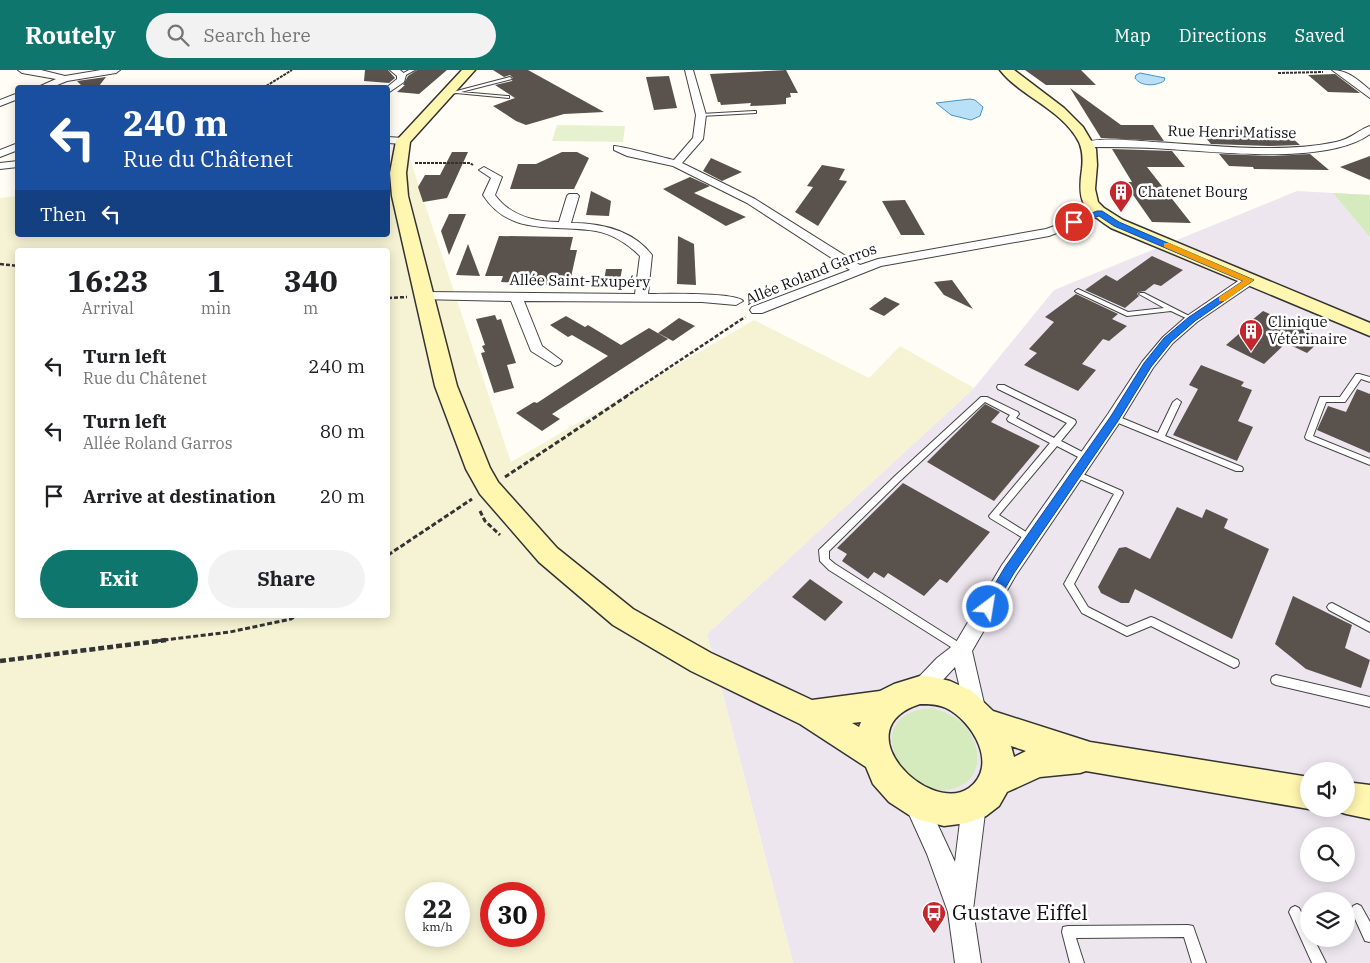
<!DOCTYPE html>
<meta charset="utf-8">
<style>
body{margin:0;font-family:"IBM Plex Serif",serif;background:#f2f2f2;color:#202124;height:100vh;display:flex;flex-direction:column;font-size:19px;white-space:nowrap}
*{box-sizing:border-box;margin:0}
p{font-size:16px;color:#757577}
.icon{flex:none;width:28px;height:28px;fill:none;stroke:currentColor;stroke-width:2;stroke-linecap:round;stroke-linejoin:round}
.map{position:relative;flex:1;overflow:hidden}
.sheet{position:absolute;left:15px;top:178px;width:375px;height:370px;display:flex;flex-direction:column;background:#fff;border-radius:5px;box-shadow:0 2px 12px #0003}
.sheet>*{flex:none}
.banner{position:absolute;left:15px;top:15px;width:375px;height:152px;border-radius:5px;box-shadow:0 2px 12px #0003;background:#1a4fa0;color:#fff;overflow:hidden}
.buttons{position:absolute;left:1300px;top:692px;display:grid;gap:10px}
.buttons a{display:grid;place-items:center;width:55px;height:55px;border-radius:50%;background:#fff;box-shadow:0 2px 12px #0003;font-size:25px}
.speed{position:absolute;left:405px;top:812px;display:flex;gap:10px;font-size:25px;font-weight:700;text-align:center}
.speed>*{display:grid;place-content:center;width:65px;height:65px;border-radius:50%;background:#fff;box-shadow:0 2px 12px #0003;line-height:1}
.speed small{font-size:12px;font-weight:400}
.speed .limit{border:8px solid #d22;background:#fff;color:#111}
.pin{position:absolute;display:grid;place-items:center;width:42px;height:42px;color:#fff;margin:-21px;border:2px solid #fff;border-radius:50%;box-shadow:0 1px 5px #0007}
.me{position:absolute;width:55px;margin:-28px;rotate:31deg;stroke-linejoin:round;filter:drop-shadow(0 0 4px #0008)}
.turn{display:flex;align-items:center;gap:18px;height:105px;padding:0 25px;font-size:22px}
.turn .icon{width:65px;height:65px;stroke-width:2.5}
.turn b{display:block;font-size:35px;line-height:42px}
.then{display:flex;align-items:center;height:48px;padding:0 25px;background:#0003;gap:10px;font-size:19px}
.eta{display:flex;justify-content:space-evenly;align-items:center;height:85px;text-align:center}
.eta b{font-size:30px;font-weight:800;line-height:35px}
.action{display:flex;gap:10px;margin-top:auto;padding:10px 25px}
.action a{flex:1;height:58px;border-radius:30px;background:#0f766e;color:#fff;font-size:20px;font-weight:800;line-height:58px;text-align:center}
.action a+a{background:#f2f2f2;color:#202124}
ul{padding:0;list-style:none}
li{display:flex;align-items:center;gap:15px;height:65px;padding:0 25px}
li div{flex:1}
li b{display:block;font-size:19px}
li em{font-style:normal}
header{display:flex;align-items:center;gap:30px;box-sizing:border-box;height:70px;padding:0 25px;background:#0f766e;color:#fff}
header strong{font-size:24px}
nav{display:flex;gap:28px;margin-inline-start:auto;font-size:18px}
.search{width:350px;height:45px;background:#f2f2f2;display:flex;align-items:center;gap:12px;box-sizing:border-box;padding:0 18px;border-radius:28px;color:#757577;font-size:19px}
.map>svg:first-child{display:block}
.industrial{fill:#eee6ef;fill-rule:evenodd}
.farmland{fill:#f6f3d4;fill-rule:evenodd}
.green{fill:#d5ebbd}
.pitch{fill:#e6f2cf}
.water{fill:#b9e0f7;stroke:#3f96cf}
.building{fill:#5a524d}
.lines{fill:none;stroke-linecap:round;stroke-linejoin:round}
.lane-casing{stroke:#444;stroke-width:2}
.street-casing{stroke:#444;stroke-width:2}
.secondary-casing{stroke:#333;stroke-width:3}
.path-far3{stroke:#333;stroke-width:2;stroke-dasharray:3 1;stroke-linecap:butt}
.path-far2{stroke:#333;stroke-width:2.5;stroke-dasharray:4 2;stroke-linecap:butt}
.path-far1{stroke:#333;stroke-width:3;stroke-dasharray:5 2.5;stroke-linecap:butt}
.path{stroke:#333;stroke-width:4.5;stroke-dasharray:6 3;stroke-linecap:butt}
.lane{fill:#fff;fill-rule:evenodd}
.street{fill:#fff;fill-rule:evenodd}
.secondary{fill:#fff6b0;fill-rule:evenodd}
.route{fill:#1a73e8;stroke:#114b97}
.slow{fill:#f59e0b}
.labels{text-anchor:middle;stroke-width:5;stroke-linejoin:round;paint-order:stroke}
.far-street-label{font-size:15px;fill:#111;stroke:#fff}
.far-poi-label{font-size:15px;fill:#111;stroke:#fff;text-anchor:start}
.near-poi-label{font-size:21px;fill:#111;stroke:#fff;text-anchor:start}
</style>
<header>
<strong>Routely</strong>
<div class="search"><svg class="icon" aria-label="search" viewBox="0 0 24 24"><circle cx="10" cy="10" r="6"/><path d="M15 15l6 6"/></svg>Search here</div>
<nav><a>Map</a><a>Directions</a><a>Saved</a></nav>
</header>
<div class="map">
<svg width="1370" height="893" viewBox="0 0 1370 893">
<rect width="100%" height="100%" fill="#fffdf5"/>
<!-- industrial -->
<path class="industrial" d="M1297,121L1370,125V893H793L707,564L974,318L1054,220ZM1309,701H1346V739H1309ZM1309,766H1346V804H1309ZM1309,831H1346V869H1309Z"/>
<!-- farmland -->
<path class="farmland" d="M410,89L511,392L754,250L869,308L900,276L974,318L707,564L793,893H0V128L17,126L18,165H388V91ZM18,180H388V545H18ZM416,824H459V866H416ZM491,824H534V866H491Z"/>
<!-- green -->
<path class="green" d="M1333,123L1370,125V167Z
M932,638C944,642 956,646 965,656C982,676 984,709 955,718C904,734 855,643 932,638Z"/>
<!-- pitch -->
<path class="pitch" d="M557,55L625,56L623,72L552,71Z"/>
<!-- water -->
<path class="water" d="M1140,3L1165,8L1164,11C1156,16 1141,17 1135,8L1136,5Z
M970,29L975,30L983,37L980,46L971,50L951,45L936,33Z"/>
<!-- building -->
<path class="building" d="M365,0H388L395,8L389,13L364,11Z
M417,0H447L419,24L397,22L405,15H403L408,6Z
M493,0H528L604,42L564,44L526,55L516,51L493,36L515,28L495,15L512,11L513,8L510,5L504,7Z
M786,0L798,23H790L791,27L786,28V34L773,35L750,36L751,33L721,35L720,32H718L710,4Z
M1025,0H1081L1096,15H1046Z
M1335,4L1360,23L1328,22L1308,5Z
M669,6L677,38L654,40L646,7Z
M106,7L99,16L83,17L77,11Z
M1070,18L1121,55H1153L1164,71L1101,68Z
M1198,59L1261,60L1264,63L1282,59L1300,75L1269,76L1211,74Z
M1112,79L1172,81L1185,97H1147L1191,153L1152,152L1124,112H1132Z
M452,82H468L447,128L423,132L418,117L425,105H440Z
M562,82H577L589,88L574,119H510L518,94H536Z
M1219,84L1273,86L1310,84L1329,100L1254,99L1253,97L1229,96Z
M1370,86V110L1340,97Z
M711,88L742,102L722,111L703,101Z
M822,95L845,99L839,110L847,111L818,156L795,142L813,117L807,116Z
M690,107L710,116L694,123L746,147L726,156L663,119Z
M591,121L611,131L609,146L586,145Z
M905,130L925,165H901L882,131Z
M449,144H466L449,185L441,161Z
M499,166L573,167L570,180H577L569,216L501,212L503,206H485Z
M678,166L694,174L696,215L677,214Z
M468,174L480,206L456,205L460,195Z
M1152,186L1183,200L1161,216L1154,214L1145,221L1139,222L1137,224L1139,226L1125,238L1085,220L1106,205L1117,211Z
M606,199H622L619,216H603Z
M952,210L973,239L944,225L934,212Z
M1076,224L1118,244L1112,249L1127,256L1109,271L1103,269L1082,294L1096,300L1078,321L1024,295L1037,283L1029,279L1054,252L1045,247Z
M885,227L900,234L884,246L869,239Z
M1263,241L1323,268L1307,283L1286,273L1264,294L1226,275L1248,256L1246,255Z
M495,245L497,250L501,249L516,293L507,295L514,318L494,323L481,283L485,282L482,276L485,275L476,249Z
M566,246L585,257L588,255L621,275L649,258L668,269L552,344L560,349L542,361L516,343L534,332L537,333L608,286L572,265L568,267L550,255Z
M679,248L695,256L673,271L658,263Z
M1201,295L1244,312L1241,316L1252,320L1238,351L1253,357L1237,391L1173,365L1198,319L1189,315Z
M1357,319L1370,324V383L1317,360L1328,336L1346,342Z
M985,334L1000,342L991,352L1040,376L994,431L927,392Z
M903,413L990,462L947,513L940,509L924,526L888,503L884,508L874,502L868,509L842,491L847,484L837,478Z
M1177,437L1202,448L1206,439L1228,449L1224,458L1269,479L1232,569L1135,519L1129,533H1121L1101,523L1098,517L1119,478L1126,477L1150,489Z
M810,509L843,532L825,551L792,527Z
M1293,526L1352,555L1345,578L1370,590L1361,618L1306,599L1275,574Z"/>
<g class="lines">
<!-- lane casing -->
<g class="lane-casing">
<path id="lane" d="M409,0H415L404,6L400,5Z
M510,7L512,9L461,22L507,26H509V28L456,23L451,24L449,23Z
M754,41H756V43L701,46L699,45L701,44Z
M1078,219L1128,242L1164,238L1139,224L1140,223H1144L1195,249L1194,250H1190L1171,241L1127,246L1076,222L1075,221Z
M1356,304H1359L1370,307V312L1361,309L1345,332H1326L1313,366L1370,389V395L1306,369L1305,367L1320,327H1340Z
M998,315H1004L1075,350L1076,352L1075,354L1061,371L1090,386L1091,388L1087,391L1084,390L1057,376L999,445L1034,467L1035,469L1034,471H1028L990,448L989,446L1050,373L1008,351L1007,349L1010,345L985,332L901,410L829,481V489L835,494L966,577L967,580L966,583L962,584L829,500L820,491L819,480L895,406L981,327H987L1018,342L1019,344L1016,348L1054,368L1067,353L998,319L997,317Z
M1177,329L1181,332L1165,366L1242,397L1243,399L1242,401H1236L1111,350L1110,348L1111,346H1117L1158,363L1173,332Z
M1076,401L1122,421L1123,423L1074,514L1088,537L1127,557L1151,547L1154,548L1238,590L1239,593L1238,596L1234,598L1230,596L1151,556L1127,566L1082,543L1064,514L1114,424L1073,406L1072,404Z
M1332,533L1370,553V562L1329,540L1327,537L1329,534Z
M1276,605L1370,627V637L1276,615L1272,613L1271,610L1272,607Z
M1357,834L1361,836L1370,852V872L1365,871L1351,840L1353,836Z
M1295,836L1299,838L1309,857V869H1314L1326,893H1312L1289,842L1291,838Z
M1188,855L1193,856L1206,893H1192L1184,867L1076,868L1084,893H1070L1062,862L1063,857L1068,856Z"/>
</g>
<!-- street casing -->
<g class="street-casing">
<path id="street" d="M18,0H41L65,6L101,0H120L116,3L67,11L50,18H36L56,9L22,3Z
M390,0H400L406,5L404,12L388,23V18H386L397,9V6Z
M685,0H693L706,45L703,69L682,93L755,129L860,195L878,189L1046,159L1099,140L1105,143L1103,145L1049,166L881,196L762,243H752L750,240L752,237L850,200L747,133L673,96L627,86L614,80V76C618,75 665,88 674,90L693,68L696,45Z
M1332,0C1348,0 1358,10 1370,20V28Z
M18,23V29L0,36V30Z
M1370,56V64C1328,95 1220,82 1168,79C1141,77 1115,77 1088,77L1083,74C1091,66 1141,71 1154,72C1210,75 1281,84 1336,72C1351,69 1360,59 1370,56Z
M388,67L403,68L408,71L403,74L388,73Z
M18,73V80L0,87V80Z
M18,91V97L0,99V93Z
M484,97L502,107L495,125C510,146 535,152 559,152L567,126L569,124H577L579,126L571,153C600,153 633,160 652,185L648,224C664,224 735,222 743,231L736,235L702,232L524,231L542,276L562,291L560,294L555,296L531,281L511,231L418,229L416,226L423,222L635,224L640,186C628,174 612,164 596,161C555,154 510,167 483,125L491,108L479,100Z
M1249,206L1254,207L1255,210L1254,213L1197,252L1173,273L1153,298L1120,352L1016,505L972,581L986,642L983,649L975,652L967,649L955,597L927,627L920,630L913,627L910,620L913,613L937,588L955,574L1002,495L1108,344L1142,292L1163,267L1187,246L1244,207Z
M915,719L923,723L955,792L962,735L966,727L974,723L982,727L986,735L973,840L981,893H955L948,842L927,784L903,731L907,723Z"/>
</g>
<!-- secondary casing -->
<g class="secondary-casing">
<path id="secondary" d="M462,0H475L410,72L406,103L408,126L457,316L490,398L498,412L557,478L633,539L711,583L812,630L880,621L894,614L920,606L933,607L950,611L972,621L993,641L1090,672L1309,707V739H1311H1309L1086,701L1080,703L1040,707L1007,722L999,736L986,746L967,753L944,756L920,750L909,745L889,732L873,714L866,697L800,654L691,601L613,555L539,492L480,424L466,399L435,316L392,126L390,103L396,71ZM920,634C929,634 938,634 946,638C973,651 999,696 969,718C929,746 842,659 920,634ZM861,652L859,657L852,653ZM1011,676L1026,681L1014,687Z
M1000,0H1014L1064,38L1083,57L1096,79L1097,95L1095,119L1098,132L1104,138L1123,150L1370,253V266L1111,158C1083,139 1077,133 1082,99C1083,90 1083,81 1079,72C1062,39 1021,27 1000,0Z
M1346,712L1370,715V749L1346,744L1334,740L1346,739Z"/>
</g>
<!-- path-far3 -->
<path class="path-far3" d="M1278,3L1323,2
M263,18L292,0
M415,93H470L473,95"/>
<!-- path-far2 -->
<path class="path-far2" d="M0,194L18,196
M388,228L407,227
M625,327L745,247"/>
<!-- path-far1 -->
<path class="path-far1" d="M505,407L627,326
M480,441L485,451L500,465
M388,485L472,429
M156,571L230,562L291,549L297,545"/>
<!-- path -->
<path class="path" d="M0,591L166,570"/>
<!-- lane -->
<use href="#lane" class="lane"/>
<!-- street -->
<use href="#street" class="street"/>
<!-- secondary -->
<use href="#secondary" class="secondary"/>
</g>
<!-- route -->
<path class="route" d="M1097,141H1102L1119,152L1254,210L1195,251L1171,272L1151,297L1118,351L1014,503L992,541L988,542L983,541L981,537L1005,497L1111,346L1144,293L1164,268L1189,247L1243,211L1114,156L1099,146L1074,155L1070,152Z"/>
<!-- slow -->
<path class="slow" d="M1164,173H1169L1254,210L1225,231H1219V227L1243,211L1164,177Z"/>
<!-- icons -->
<defs>
<g id="building-pin" transform="scale(1.25)"><path d="M0 17L-7.5 6A9.5 9.5 0 1 1 7.5 6Z" fill="#c4262e" stroke="#fff"/><path d="M-4-6H4V6H1V3H-1V6H-4ZM-2.5-4.3h1.7v1.8h-1.7ZM.8-4.3h1.7v1.8H.8ZM-2.5-1h1.7V.8h-1.7ZM.8-1h1.7V.8H.8Z" fill="#fff"/></g>
<g id="bus-pin" transform="scale(1.25)"><path d="M0 17L-7.5 6A9.5 9.5 0 1 1 7.5 6Z" fill="#c4262e" stroke="#fff"/><path d="M-5-6H5V4H4V6H2V4H-2V6H-4V4H-5ZM-3.5-4V0h7V-4ZM-3.5 1.2v1.5H-2V1.2ZM2 1.2v1.5H3.5V1.2Z" fill="#fff"/></g>
</defs>
<g fill-rule="evenodd">
<use href="#building-pin" x="1121" y="122"/>
<use href="#building-pin" x="1251" y="261"/>
<use href="#bus-pin" x="934" y="843"/>
</g>
<g class="labels">
<!-- far-street labels -->
<g class="far-street-label">
<text transform="translate(1232 62) rotate(1)" y="5">Rue Henri Matisse</text>
<text transform="translate(811 204) rotate(-22)" y="5">Allée Roland Garros</text>
<text transform="translate(580 211) rotate(1)" y="5">Allée Saint-Exupéry</text>
</g>
<!-- far-poi labels -->
<g class="far-poi-label">
<text x="1138" y="127">Chatenet Bourg</text>
<text x="1268" y="257">Clinique<tspan x="1268" dy="17">Vétérinaire</tspan></text>
</g>
<!-- near-poi labels -->
<g class="near-poi-label">
<text x="952" y="850">Gustave Eiffel</text>
</g>
</g>
</svg>
<div class="buttons">
<a><svg class="icon" aria-label="sound" viewBox="0 0 24 24"><path d="M4 9h4l5-4v14l-5-4H4zM17 9q2 3 0 6"/></svg></a>
<a><svg class="icon" aria-label="search" viewBox="0 0 24 24"><circle cx="10" cy="10" r="6"/><path d="M15 15l6 6"/></svg></a>
<a><svg class="icon" aria-label="layers" viewBox="0 0 24 24"><path d="M12 4l9 5-9 5-9-5zM3 14l9 5 9-5"/></svg></a>
</div>
<div class="speed"><div>22<small>km/h</small></div><div class="limit">30</div></div>
<div class="pin" style="left:1074px;top:152px;background:#d93025"><svg class="icon" aria-label="arrive" viewBox="0 0 24 24"><path d="M6 21V4h12l-3 4 3 4H6"/></svg></div>
<svg class="me" style="left:988px;top:537px" viewBox="-20 -20 40 40"><circle r="17" fill="#1a73e8" stroke="#fff" stroke-width="3"/><path d="M0-11L8 9 0 5-8 9z" fill="#fff"/></svg>
<div class="banner">
<div class="turn"><svg class="icon" aria-label="left" viewBox="0 0 24 24"><path d="M17 20v-9H6M10 6l-5 5 5 5"/></svg><div><b>240 m</b>Rue du Châtenet</div></div>
<div class="then">Then<svg class="icon" aria-label="left" viewBox="0 0 24 24"><path d="M17 20v-9H6M10 6l-5 5 5 5"/></svg></div>
</div>
<section class="sheet">
<div class="eta">
<div><b>16:23</b><p>Arrival</p></div>
<div><b>1</b><p>min</p></div>
<div><b>340</b><p>m</p></div>
</div>
<ul>
<li><svg class="icon" aria-label="left" viewBox="0 0 24 24"><path d="M17 20v-9H6M10 6l-5 5 5 5"/></svg><div><b>Turn left</b><p>Rue du Châtenet</p></div><em>240 m</em></li>
<li><svg class="icon" aria-label="left" viewBox="0 0 24 24"><path d="M17 20v-9H6M10 6l-5 5 5 5"/></svg><div><b>Turn left</b><p>Allée Roland Garros</p></div><em>80 m</em></li>
<li><svg class="icon" aria-label="arrive" viewBox="0 0 24 24"><path d="M6 21V4h12l-3 4 3 4H6"/></svg><div><b>Arrive at destination</b></div><em>20 m</em></li>
</ul>
<div class="action"><a>Exit</a><a>Share</a></div>
</section>
</div>
